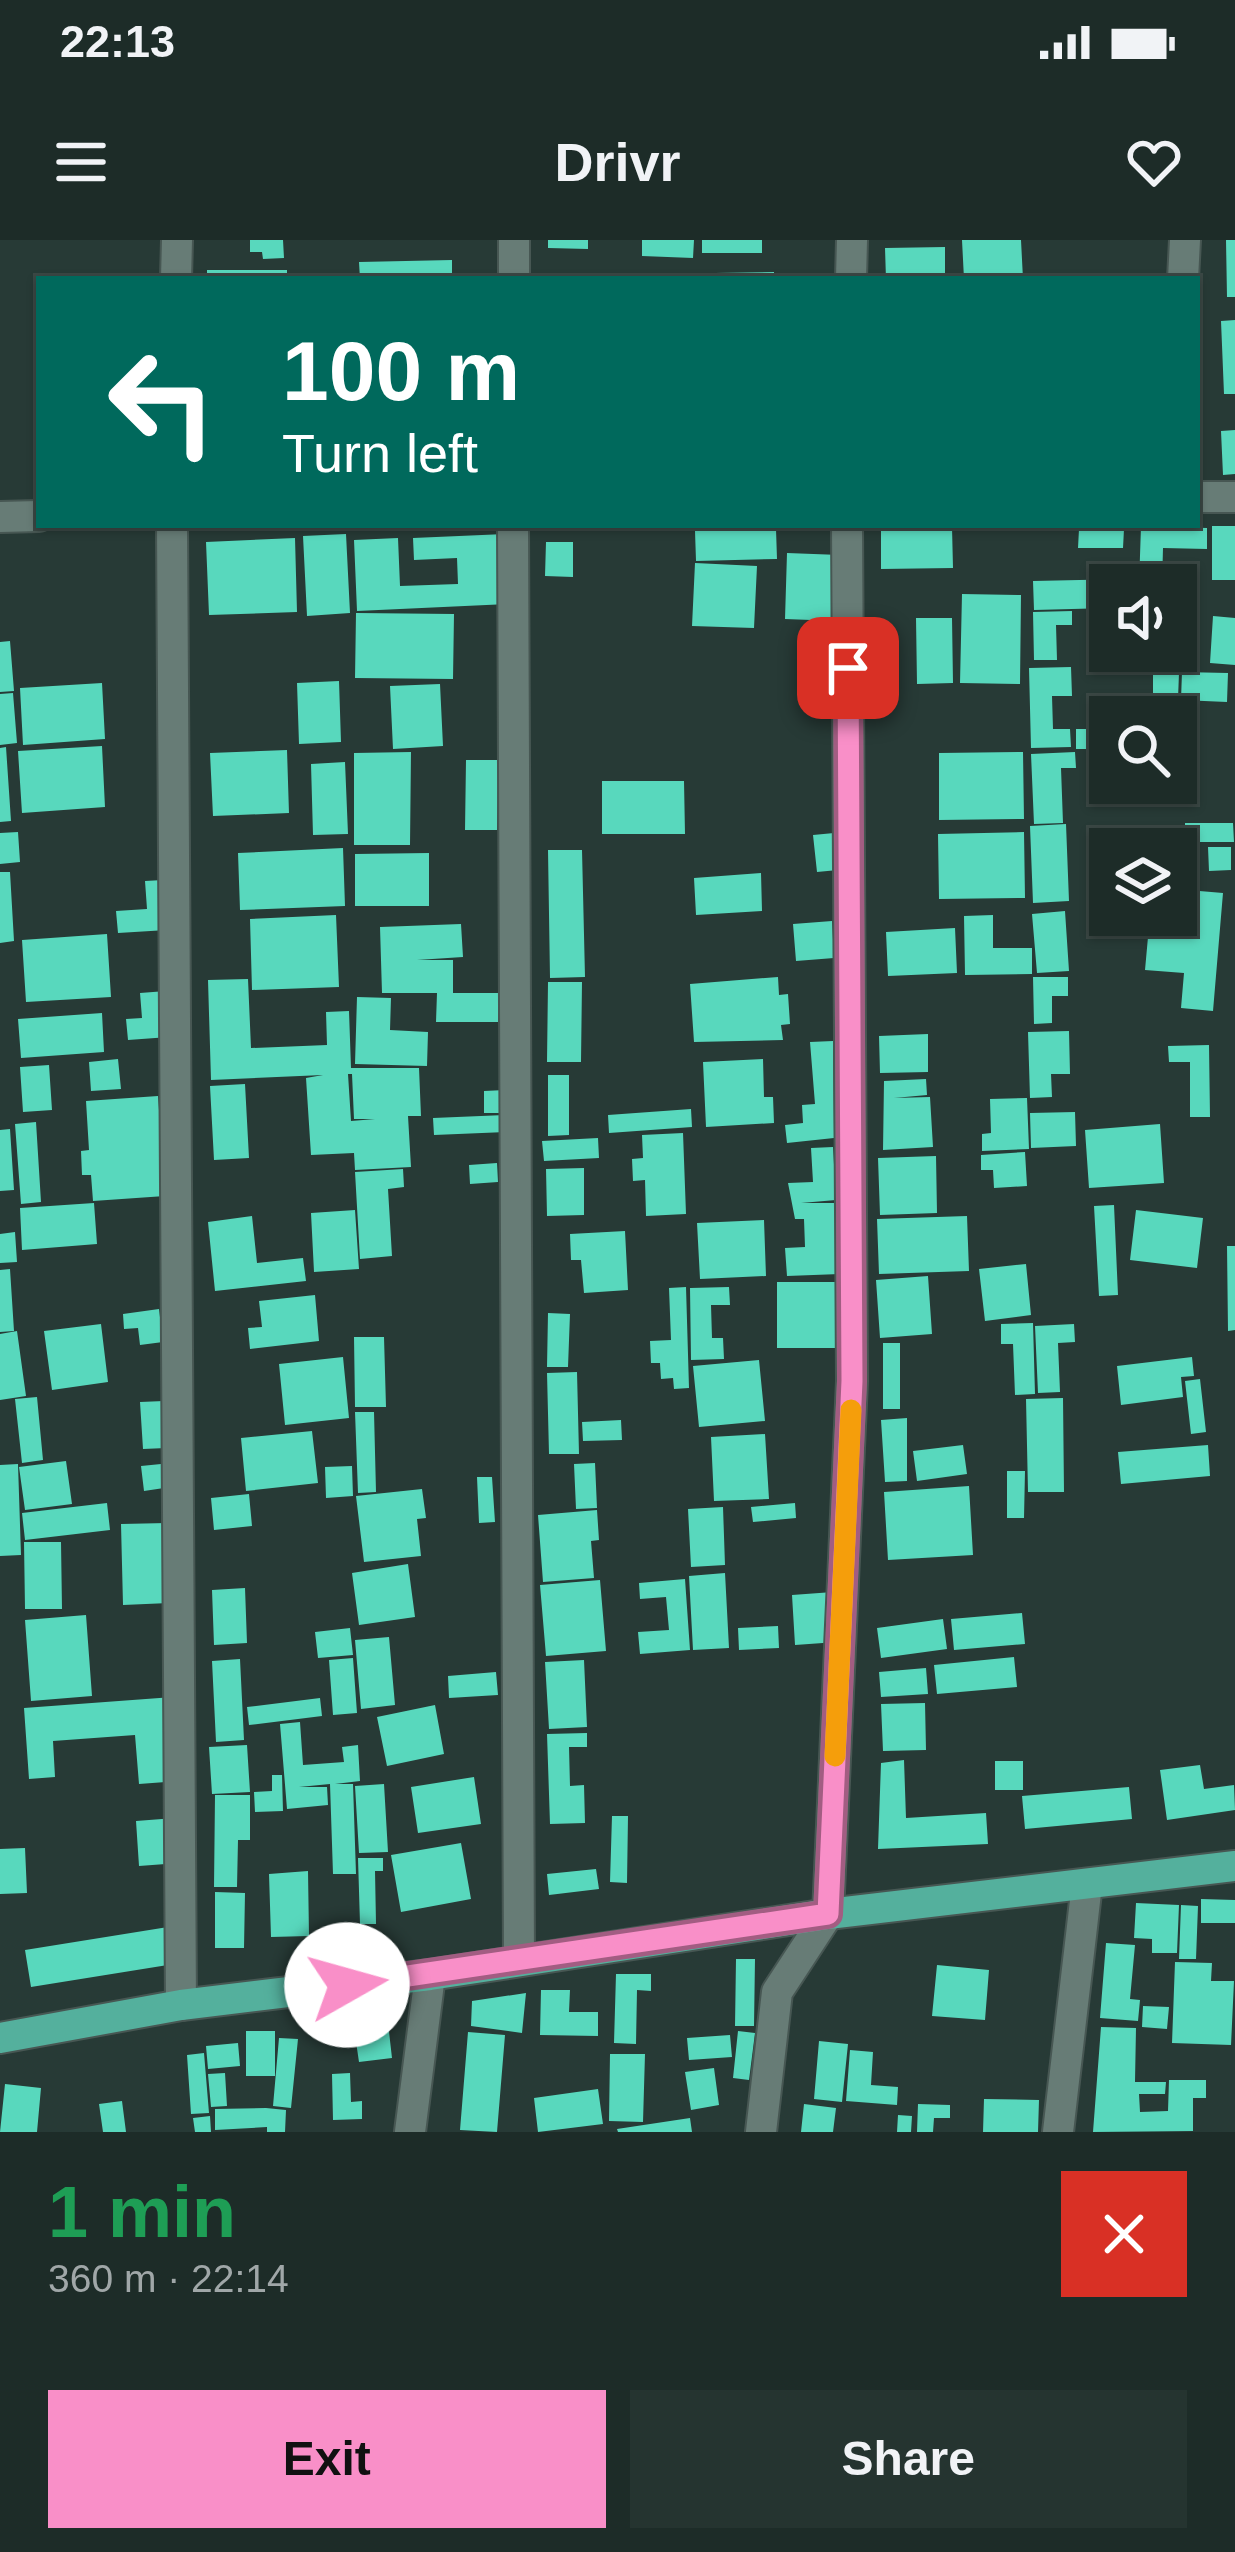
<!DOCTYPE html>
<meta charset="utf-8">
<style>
body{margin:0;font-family:Helvetica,sans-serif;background:#253430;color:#f1f3f6;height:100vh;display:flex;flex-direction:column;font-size:45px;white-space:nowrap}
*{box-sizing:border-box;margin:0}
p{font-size:39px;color:#a0a7a8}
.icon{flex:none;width:66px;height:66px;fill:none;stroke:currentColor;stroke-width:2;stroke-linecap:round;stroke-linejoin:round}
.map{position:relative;height:1892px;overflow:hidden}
.panel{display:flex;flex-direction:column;background:#1d2c28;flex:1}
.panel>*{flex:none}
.banner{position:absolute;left:36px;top:36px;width:1164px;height:252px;border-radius:0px;box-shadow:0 3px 9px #0004,0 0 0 3px #3b4845;background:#00695c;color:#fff;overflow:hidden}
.controls{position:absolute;left:1089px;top:324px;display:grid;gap:24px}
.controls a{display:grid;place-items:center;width:108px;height:108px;border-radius:0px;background:#1d2c28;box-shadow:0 3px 9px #0004,0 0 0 3px #3b4845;font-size:60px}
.pin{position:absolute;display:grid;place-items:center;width:102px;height:102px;color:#fff;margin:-51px;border-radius:24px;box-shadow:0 6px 18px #0006}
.me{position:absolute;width:132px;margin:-66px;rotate:83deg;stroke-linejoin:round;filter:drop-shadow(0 0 9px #0008)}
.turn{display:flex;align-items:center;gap:42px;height:252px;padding:0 48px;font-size:54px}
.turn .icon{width:156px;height:156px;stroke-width:2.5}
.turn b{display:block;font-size:84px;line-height:102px}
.round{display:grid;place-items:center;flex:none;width:126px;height:126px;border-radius:0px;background:#253430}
.head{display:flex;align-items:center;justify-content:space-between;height:204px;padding:0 48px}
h1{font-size:72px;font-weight:700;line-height:90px;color:#1e9e55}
.primary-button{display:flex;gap:24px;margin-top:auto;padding:24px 48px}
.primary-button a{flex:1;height:138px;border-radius:0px;background:#f98fc8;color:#111;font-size:48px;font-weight:700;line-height:138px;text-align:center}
.primary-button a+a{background:#253430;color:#f1f3f6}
.status{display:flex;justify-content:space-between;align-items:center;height:84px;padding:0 60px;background:#1d2c28;direction:ltr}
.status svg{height:33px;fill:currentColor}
header{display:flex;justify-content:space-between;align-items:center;height:156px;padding:0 48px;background:#1d2c28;font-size:54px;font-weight:700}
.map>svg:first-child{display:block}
.building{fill:#58d8bd;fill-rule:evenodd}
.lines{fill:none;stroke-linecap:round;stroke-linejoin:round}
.street-casing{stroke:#475753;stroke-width:34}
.primary-casing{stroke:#475753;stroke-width:34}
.street{stroke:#677c76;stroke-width:30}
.primary{stroke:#54b09d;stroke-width:30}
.route-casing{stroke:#a25d82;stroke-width:30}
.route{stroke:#f98fc8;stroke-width:21}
.slow{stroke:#f59e0b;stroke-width:21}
</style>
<div class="status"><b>22:13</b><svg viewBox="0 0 49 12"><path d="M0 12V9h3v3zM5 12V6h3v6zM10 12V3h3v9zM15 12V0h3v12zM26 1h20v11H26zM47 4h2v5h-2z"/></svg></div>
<header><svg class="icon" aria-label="menu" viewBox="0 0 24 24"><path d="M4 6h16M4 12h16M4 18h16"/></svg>Drivr<svg class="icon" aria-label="heart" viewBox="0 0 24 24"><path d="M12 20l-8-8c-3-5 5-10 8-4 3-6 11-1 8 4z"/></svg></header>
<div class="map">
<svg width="1235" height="1892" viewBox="0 0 1235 1892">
<rect width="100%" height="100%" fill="#273a36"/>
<!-- building -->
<path class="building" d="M250,0H283L284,18L263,19L262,12H250Z
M548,0H588V9L548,8Z
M642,0H694L693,18L642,16Z
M702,0H762V13H702Z
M962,0H1021L1023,39H964Z
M1226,0H1235V57H1227Z
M945,7V39H886L885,8Z
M452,20V39H360L359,22Z
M207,30H287V39H207Z
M774,32V39H715V33Z
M1235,80V154H1224L1221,81Z
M1235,190V234L1223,235L1221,191Z
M1141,286L1207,288V309L1163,308L1162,345H1139Z
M1212,286H1235V340H1212Z
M952,287L953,328L881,329V288Z
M776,289L777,319L696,321L695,291Z
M1079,289H1124L1123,308H1078Z
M346,294L350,373L307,376L303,296Z
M505,294L508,364L357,371L354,300L398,298L400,346L458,344L457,318L414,320L413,298Z
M295,298L297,372L209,375L206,302Z
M546,302H573V337L545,336Z
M787,313L840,315L837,381L785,379Z
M695,323L757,326L754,388L692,386Z
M1126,339V345H1110V368L1034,370L1033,341Z
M962,354L1021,355L1020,444L960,443Z
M1072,371V385H1056L1057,420H1034L1033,372Z
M356,373L454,374L453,439L355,438Z
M1213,376L1235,378V425L1210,423Z
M916,378H952L953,443L917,444Z
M10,401L14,451L0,452V402Z
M1116,411H1165V417L1116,416Z
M1071,427L1072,456H1052L1053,489H1070L1071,507L1031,508L1029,428Z
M1153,432L1179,433L1178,459L1153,458Z
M1182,432L1228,433L1227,462L1181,460Z
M339,441L341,502L299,504L297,443Z
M102,443L105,499L23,505L20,448Z
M440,444L443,506L393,509L390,446Z
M13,453L17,503L0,505V454Z
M1111,461H1132V477H1111Z
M1194,462V506H1176V477H1138V463Z
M1076,489H1110V509H1076Z
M102,506L105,567L22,573L18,511Z
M6,507L11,581L0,582V508Z
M287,510L289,573L213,576L210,513Z
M411,512L410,605H354V513Z
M1023,512L1024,579L939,580V513Z
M1075,512L1076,528H1061L1063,583L1034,584L1031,514Z
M466,520H498L497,590H465Z
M345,522L348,594L313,595L311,524Z
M602,541H684L685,594H602Z
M1185,583H1233L1234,602H1185Z
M1066,584L1069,661L1033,663L1030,586Z
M18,592L20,622L0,624V593Z
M1024,592L1025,658L939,659L938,594Z
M834,593L838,630L817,632L813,595Z
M1208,607H1231V630L1209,631Z
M343,608L345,666L240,670L238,613Z
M548,610H582L585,737L550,738Z
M429,613V666H355V614Z
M0,632H10L14,701L0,703Z
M761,633L762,671L696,675L694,638Z
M163,640L167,690L118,693L116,671L147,669L145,641Z
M1176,649L1223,653L1213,771L1181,768L1184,733L1145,730L1150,675H1176Z
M1065,671L1069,731L1037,733L1032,674Z
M336,675L339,747L252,750L250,679Z
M993,675V708H1032V734L965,735L964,676Z
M832,681L834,718L796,721L793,684Z
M461,684L463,717L417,720H453V753H499L498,782H436L437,753H382L380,687Z
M955,688L957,733L888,736L886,692Z
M107,694L111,757L26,762L22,700Z
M778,737L779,755L788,754L790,784L781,785L783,800L694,802L690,744Z
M1033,737H1068V756H1052V783L1034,784Z
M248,739L251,808L327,805L326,772L349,771L351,828H419L421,876H408L411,927L355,930L354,913L311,915L306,838L323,835L211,840L208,740ZM348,834H352L354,879H375L351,881Z
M548,742H582L581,822H547Z
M166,751L169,797L128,800L126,779L142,778L140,753Z
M357,757L391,758L390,790L428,792L427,826L355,824Z
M102,773L104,812L21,818L18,779Z
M1069,791L1070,834H1051L1052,857L1030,858L1028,792Z
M928,794V832L880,833L879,796Z
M833,801L834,898L787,903L785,885L803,883L802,865L815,864L810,802Z
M1209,805L1210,877H1190V822H1169L1168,806Z
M118,819L121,849L91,851L89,822Z
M763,819L764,857H773L774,883L706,887L703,822Z
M49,825L52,870L23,872L20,827Z
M548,835H569V895L548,896Z
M926,839L927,855L894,858L930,857L933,907L883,910L884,841Z
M245,844L249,918L214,920L210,846Z
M505,850V873H484V851Z
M158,856L165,956L93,961L91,935H82L81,911L89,910L86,861Z
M1027,858L1029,909L982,911V894L991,893L990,859Z
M691,869L692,887L609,893L608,875Z
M1075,872L1076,906L1031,908L1030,873Z
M505,875L506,892L434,895L433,878Z
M36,882L41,962L21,964L15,884Z
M1160,884L1164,943L1089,948L1085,890Z
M10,889L14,950L0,951V890Z
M683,893L686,974L646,976L645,940L633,941L632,919L643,918L642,895Z
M598,898L599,918L544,921L542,901Z
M833,907L836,960L801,963H837L840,1034L787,1036L785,1008L805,1007L804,979H795L788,943L813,942L811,908Z
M1025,912L1027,946L994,948L993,930H981V915Z
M936,916L937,973L880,975L878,918Z
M497,923L498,942L470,944L469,925Z
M584,928V975L547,976L546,929Z
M403,929L404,947L388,949L392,1016L360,1019L355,932Z
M94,963L97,1004L22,1010L20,968Z
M1114,965L1118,1055L1099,1056L1094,966Z
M355,970L359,1029L314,1032L311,973Z
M1136,970L1203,978L1197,1028L1130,1020Z
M252,976L257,1023L303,1018L306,1041L215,1051L208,982Z
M967,976L969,1031L879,1034L877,979Z
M764,980L766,1036L700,1039L697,983Z
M625,991L628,1050L584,1053L581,1020H571L570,994Z
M15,992L17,1022L0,1023V994Z
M1227,1006H1235V1090L1228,1091Z
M1026,1024L1031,1075L985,1081L979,1029Z
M10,1029L14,1091L0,1092V1030Z
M928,1036L932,1094L880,1098L876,1040Z
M777,1042H837V1108H777Z
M686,1047L689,1148L674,1149L673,1138L661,1139L660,1123H651L650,1101L671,1100L669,1048Z
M729,1047L730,1065H711L712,1098H723L724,1119L691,1120L690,1048Z
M315,1055L319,1101L250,1109L248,1088L262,1087L259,1061Z
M159,1069L163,1102L140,1105L138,1088L124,1089L123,1074Z
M548,1073L570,1074L568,1127H547Z
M1033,1083L1035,1154L1015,1155L1013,1104H1001V1084Z
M101,1084L108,1142L52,1150L44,1091Z
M1074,1084L1075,1102L1058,1103L1060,1152L1038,1153L1035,1086Z
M17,1091L26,1156L0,1160V1094Z
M354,1097H384L386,1167H355Z
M883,1103H900V1169H883Z
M343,1117L349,1178L285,1185L279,1124Z
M1192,1117L1194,1136L1181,1137L1183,1157L1121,1165L1117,1126Z
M759,1120L765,1181L699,1187L693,1126Z
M577,1132L579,1214H549L547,1133Z
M1200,1139L1206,1192L1191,1194L1185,1141Z
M37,1157L43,1220L22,1223L15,1159Z
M1063,1158L1064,1252H1028L1026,1159Z
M164,1161L166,1208L143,1209L140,1162Z
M355,1172H374L376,1252L358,1253Z
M907,1178V1241L885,1242L881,1180Z
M621,1180L622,1200L583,1201L582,1182Z
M312,1191L318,1243L246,1251L241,1198Z
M765,1194L769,1259L714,1261L711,1197Z
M963,1205L967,1234L917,1241L913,1211Z
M1208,1205L1210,1236L1121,1244L1118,1212Z
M66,1221L72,1264L25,1270L19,1227Z
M595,1223L597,1268L576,1269L574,1224Z
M18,1224L21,1315L0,1316V1225Z
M161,1224L164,1248L144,1251L141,1226Z
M352,1226L353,1256L326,1258L325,1227Z
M1007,1231H1025L1024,1278H1007Z
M477,1237H492L495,1282L479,1283Z
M969,1246L973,1315L888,1320L884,1252Z
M422,1249L426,1278L417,1279L421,1316L364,1322L356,1256Z
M249,1254L252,1286L214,1290L211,1258Z
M107,1263L110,1290L25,1300L22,1273Z
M795,1263L796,1278L753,1282L751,1267Z
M723,1267L725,1325L691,1327L688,1269Z
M597,1270L599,1300L591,1301L594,1338L543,1342L538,1275Z
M167,1283L169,1363L123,1365L121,1284Z
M24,1302H61L62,1369H25Z
M408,1324L415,1377L359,1385L352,1333Z
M725,1333L729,1408L693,1410L689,1336Z
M685,1339L690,1410L640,1414L638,1392L669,1390L666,1357L640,1359L639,1343Z
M600,1340L606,1411L546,1416L540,1345Z
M245,1348L247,1403L214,1405L212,1350Z
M833,1352L837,1402L795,1405L792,1355Z
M1022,1373L1025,1404L954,1410L951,1379Z
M86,1375L92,1456L31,1461L25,1380Z
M943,1379L947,1409L881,1418L877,1388Z
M778,1386L779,1408L739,1410L738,1388Z
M350,1388L353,1415L318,1418L315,1392Z
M389,1397L395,1465L361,1469L355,1400Z
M1014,1417L1017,1447L937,1454L934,1425Z
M353,1418L357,1473L333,1475L329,1420Z
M240,1419L244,1500L216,1502L212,1421Z
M584,1420L587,1487L549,1489L545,1422Z
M926,1428L928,1454L881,1457L879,1432Z
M496,1432L498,1455L449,1458L448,1436Z
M173,1457L179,1541L139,1544L135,1495L53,1501L55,1537L29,1539L24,1468Z
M320,1458L322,1476L249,1485L247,1467Z
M925,1463L926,1510L883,1511L881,1464Z
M435,1465L444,1514L387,1526L377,1477Z
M300,1482L303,1525L344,1522L342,1507L358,1505L360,1541L335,1544H353L356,1634H333L330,1544L299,1547H327L328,1565L287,1569L280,1484Z
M587,1493V1507H569L570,1546L584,1545L585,1583L550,1584L547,1494Z
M247,1505L250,1552L212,1554L209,1507Z
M904,1520L906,1578L986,1573L988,1604L878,1609L881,1523Z
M995,1521H1023V1550H995Z
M1200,1525L1204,1549L1234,1545L1235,1570L1167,1580L1160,1530Z
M272,1535H282L283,1571L255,1572L254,1552L272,1551Z
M474,1537L481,1584L418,1593L411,1547Z
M384,1544L388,1612L359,1613L355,1546Z
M1129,1547L1132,1579L1025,1589L1022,1556Z
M215,1555H250V1600H238L237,1647H214Z
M612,1576H628L627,1643L610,1642Z
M175,1578L179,1623L139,1626L136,1581Z
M461,1603L471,1659L401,1672L391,1615Z
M25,1608L27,1653L0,1654V1609Z
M358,1618H383V1631H375L376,1684H360Z
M596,1629L599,1649L549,1655L547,1634Z
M308,1631L309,1696L271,1697L269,1634Z
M215,1652L245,1653L244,1708H215Z
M1201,1659L1235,1660V1683H1201Z
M1136,1663L1179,1665L1177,1713H1152V1699L1134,1698Z
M1181,1665L1198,1666L1196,1719H1179Z
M168,1687L174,1724L31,1747L25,1710Z
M1106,1703L1135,1705L1130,1759L1140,1760L1138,1781L1100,1778Z
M736,1719H755L754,1786H735Z
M1175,1722L1212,1723L1211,1741H1234L1231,1805L1172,1803Z
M937,1725L989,1730L985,1780L932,1776Z
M616,1734H651V1751L637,1750L636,1804L614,1803Z
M541,1750H570L569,1772H598V1796L540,1795Z
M526,1753L522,1793L471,1786L472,1761Z
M1143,1766L1169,1767L1167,1789L1142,1787Z
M388,1783L392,1818L359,1822L354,1788Z
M1101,1787L1136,1788L1135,1842H1166L1165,1854H1139L1140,1872L1168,1871L1169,1840H1206V1858H1193V1891L1093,1892Z
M246,1791H275V1836H246Z
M738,1791L755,1793L749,1840L733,1838Z
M468,1792L505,1795L497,1892L460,1890Z
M730,1795L732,1817L689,1820L687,1798Z
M279,1798L298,1799L291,1868L273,1866Z
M819,1801L848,1804L842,1862L814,1859Z
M238,1803L240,1826L208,1829L206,1806Z
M850,1810L873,1812L871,1845L898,1847L897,1865L846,1861Z
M204,1813L209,1873L191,1874L187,1815Z
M610,1814H645L643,1882L609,1881Z
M714,1828L719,1865L691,1870L685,1832Z
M225,1833L227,1866L211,1867L208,1834Z
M350,1833L351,1862L362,1861V1879L333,1880L332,1834Z
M5,1844L41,1848L37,1892H0Z
M598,1849L603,1884L538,1892L534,1858Z
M984,1859L1039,1860L1038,1892H983Z
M122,1861L126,1892H103L99,1864Z
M804,1864L836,1868L833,1892H801Z
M918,1864L950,1865V1878H934L933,1892H917Z
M266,1868L286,1870L285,1892H267V1887L215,1890V1869Z
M898,1875L912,1876L911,1892H897Z
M210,1876L211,1892H195L193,1878Z
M690,1878L692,1892H618L617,1889Z"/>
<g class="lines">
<!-- street casing -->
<g class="street-casing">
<path id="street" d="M176,39L177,0
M514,39V0
M851,39L852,0
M1183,39L1185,0
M1197,257H1235
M0,277L39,276
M172,285L181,1765
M513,285L519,1720
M410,1892L430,1735
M761,1892L777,1752L828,1674L852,1141L847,285
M1058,1892L1087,1644"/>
</g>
<!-- primary casing -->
<g class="primary-casing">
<path id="primary" d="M0,1798L181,1765L430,1735L828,1674L1235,1626"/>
</g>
<!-- street -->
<use href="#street" class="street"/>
<!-- primary -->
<use href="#primary" class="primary"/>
</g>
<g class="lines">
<!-- route casing -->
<g class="route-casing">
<path id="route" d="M347,1745L828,1674L852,1141L848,428"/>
</g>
<!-- route -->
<use href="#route" class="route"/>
<!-- slow -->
<path class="slow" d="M835,1516L851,1170"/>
</g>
</svg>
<div class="controls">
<a><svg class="icon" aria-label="sound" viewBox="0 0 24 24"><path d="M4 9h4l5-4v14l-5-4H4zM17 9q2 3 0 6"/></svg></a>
<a><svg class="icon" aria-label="search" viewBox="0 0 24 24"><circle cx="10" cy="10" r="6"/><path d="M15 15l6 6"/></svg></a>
<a><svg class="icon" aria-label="layers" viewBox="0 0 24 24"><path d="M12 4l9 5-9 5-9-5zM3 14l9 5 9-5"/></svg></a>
</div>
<div class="pin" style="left:848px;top:428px;background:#d93025"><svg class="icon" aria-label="arrive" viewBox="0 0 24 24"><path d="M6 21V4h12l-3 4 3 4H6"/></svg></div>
<svg class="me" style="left:347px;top:1745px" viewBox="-20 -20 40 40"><circle r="19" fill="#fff"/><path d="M0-13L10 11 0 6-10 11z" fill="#f98fc8"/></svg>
<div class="banner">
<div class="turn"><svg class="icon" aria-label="left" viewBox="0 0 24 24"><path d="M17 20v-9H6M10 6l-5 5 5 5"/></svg><div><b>100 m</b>Turn left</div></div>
</div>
</div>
<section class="panel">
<div class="head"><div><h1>1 min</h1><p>360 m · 22:14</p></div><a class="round" style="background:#d93025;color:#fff"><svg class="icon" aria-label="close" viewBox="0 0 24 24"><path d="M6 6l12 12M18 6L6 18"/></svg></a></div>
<div class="primary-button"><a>Exit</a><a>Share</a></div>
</section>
